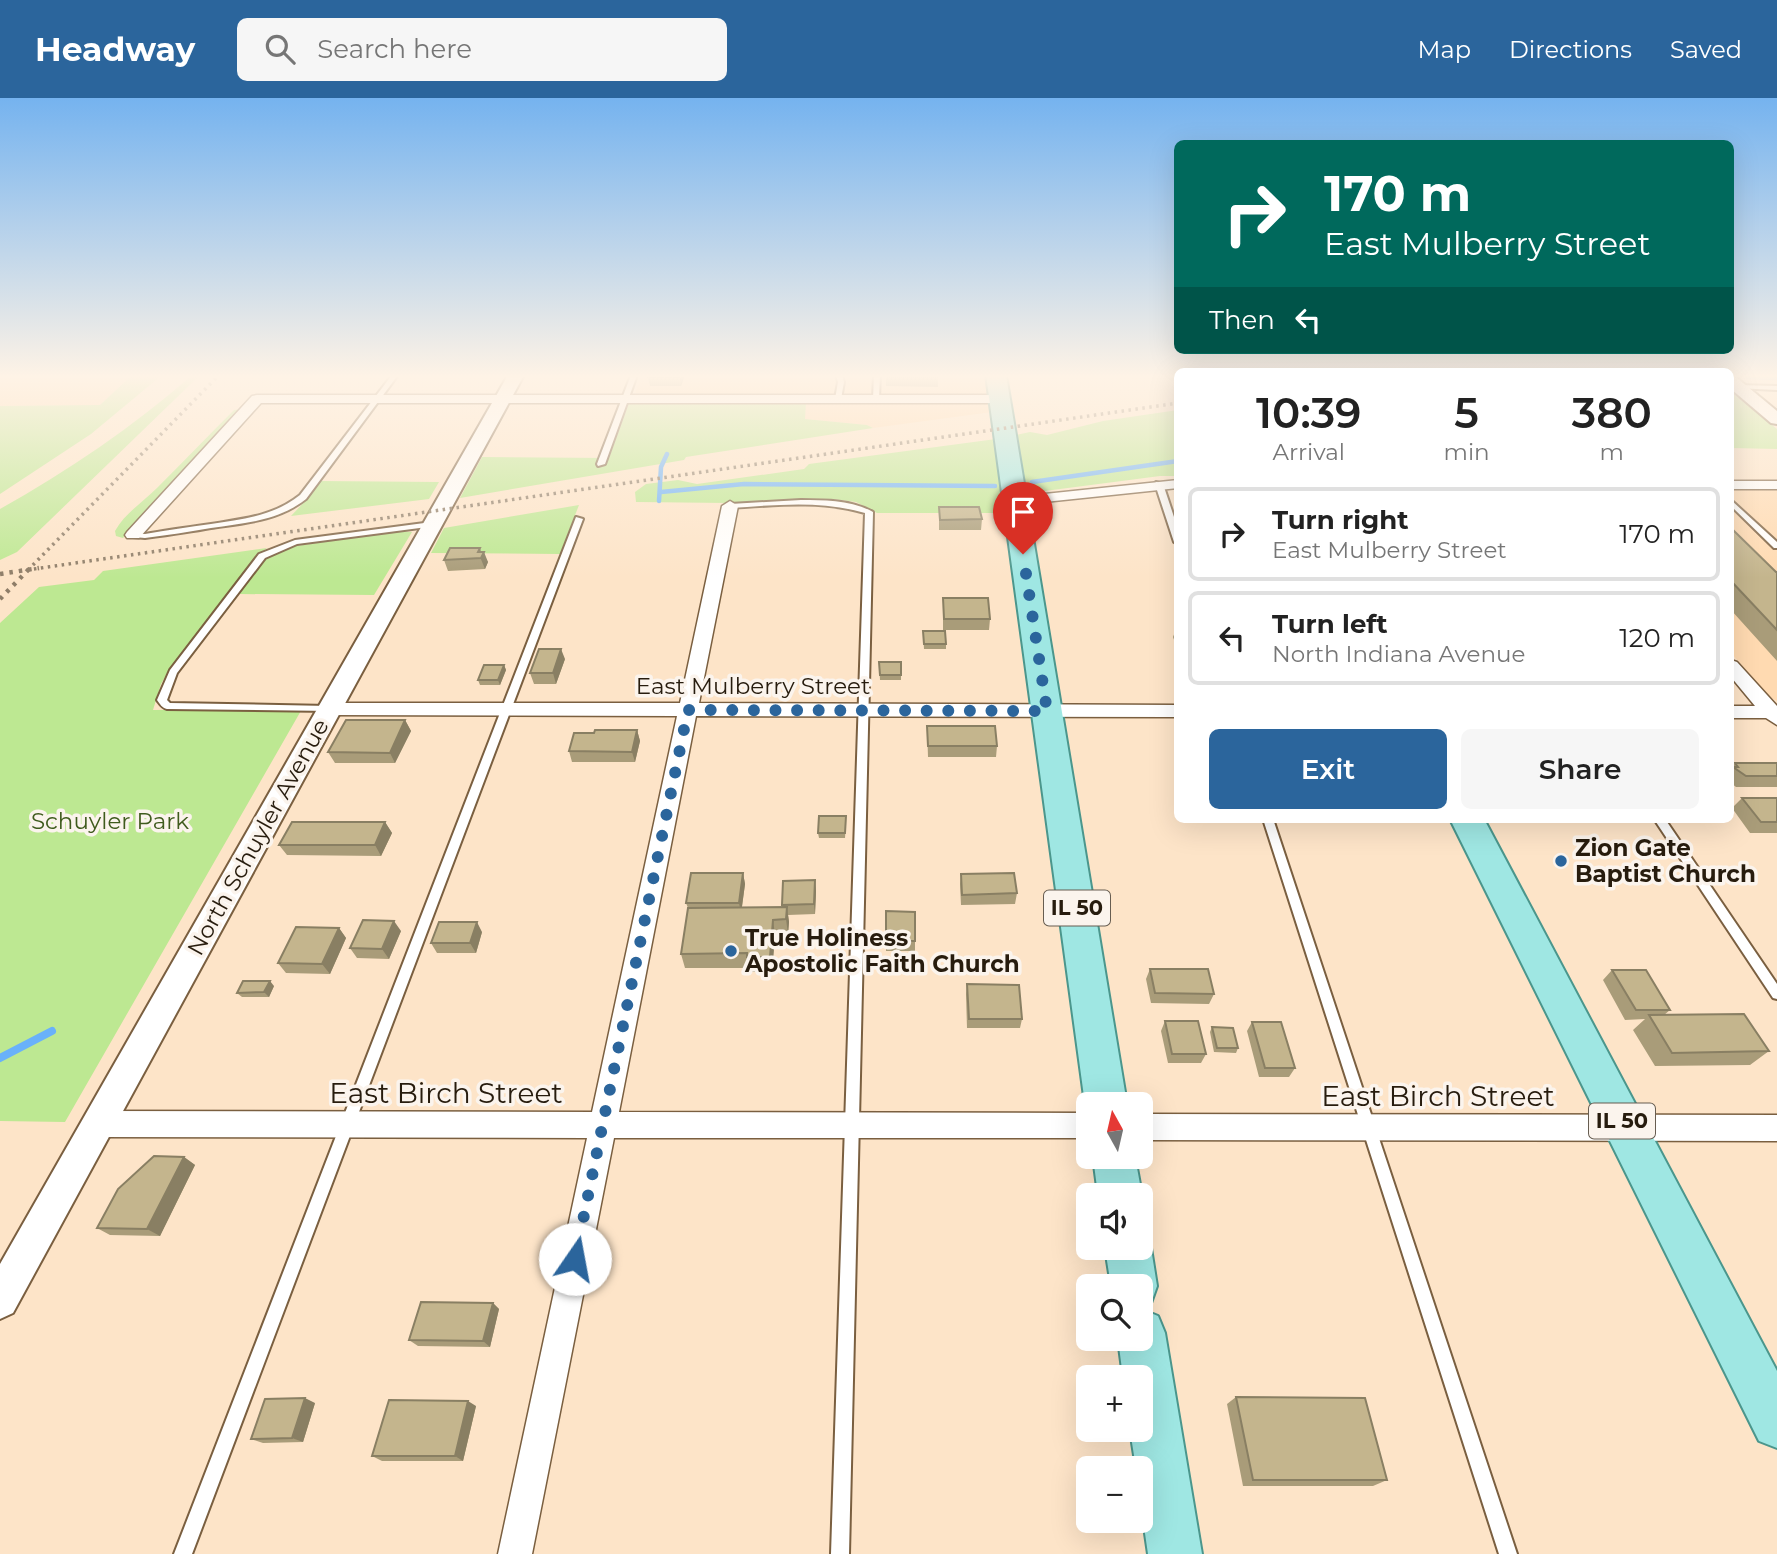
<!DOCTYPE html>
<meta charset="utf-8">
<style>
body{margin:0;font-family:Montserrat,sans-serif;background:#f6f6f6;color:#222;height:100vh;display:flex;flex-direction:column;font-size:26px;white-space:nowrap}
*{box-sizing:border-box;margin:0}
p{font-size:23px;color:#767676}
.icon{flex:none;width:38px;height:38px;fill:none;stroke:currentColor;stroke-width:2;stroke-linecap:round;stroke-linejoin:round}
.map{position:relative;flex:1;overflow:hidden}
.drawer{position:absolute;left:1174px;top:270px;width:560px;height:455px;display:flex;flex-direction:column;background:#fff;border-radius:10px;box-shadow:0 7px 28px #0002}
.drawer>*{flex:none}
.guide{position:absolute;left:1174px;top:42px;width:560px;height:214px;border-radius:10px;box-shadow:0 7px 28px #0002;background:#00695c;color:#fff;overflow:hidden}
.needle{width:46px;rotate:352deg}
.fabs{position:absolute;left:1076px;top:994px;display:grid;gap:14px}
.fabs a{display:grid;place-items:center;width:77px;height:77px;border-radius:10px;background:#fff;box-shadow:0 7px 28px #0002;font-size:35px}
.pin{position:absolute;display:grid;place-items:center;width:60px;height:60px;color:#fff;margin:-72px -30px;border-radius:50% 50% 50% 0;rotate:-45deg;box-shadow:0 0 7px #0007}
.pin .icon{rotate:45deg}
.me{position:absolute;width:77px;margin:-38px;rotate:12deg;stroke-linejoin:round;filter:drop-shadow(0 0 5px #0008)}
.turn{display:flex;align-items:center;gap:24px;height:147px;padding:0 35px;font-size:32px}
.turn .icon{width:91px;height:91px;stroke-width:2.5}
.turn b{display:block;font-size:49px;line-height:60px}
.then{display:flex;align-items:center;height:66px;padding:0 35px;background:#0003;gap:14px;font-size:26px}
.eta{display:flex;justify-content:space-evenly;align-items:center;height:119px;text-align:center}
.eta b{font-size:42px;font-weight:600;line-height:49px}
.button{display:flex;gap:14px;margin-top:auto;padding:14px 35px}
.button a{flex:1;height:80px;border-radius:10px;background:#2b659c;color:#fff;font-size:28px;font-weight:600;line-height:80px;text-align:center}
.button a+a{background:#f6f6f6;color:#222}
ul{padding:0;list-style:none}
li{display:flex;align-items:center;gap:21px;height:94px;margin:0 14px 10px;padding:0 21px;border:4px solid #e0e0e0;border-radius:10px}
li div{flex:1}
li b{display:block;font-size:26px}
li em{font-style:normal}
header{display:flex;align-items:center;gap:42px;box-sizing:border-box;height:98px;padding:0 35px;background:#2b659c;color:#fff}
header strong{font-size:33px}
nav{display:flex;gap:38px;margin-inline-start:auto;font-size:24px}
.search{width:490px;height:63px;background:#f6f6f6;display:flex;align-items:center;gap:18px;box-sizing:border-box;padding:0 24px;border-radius:10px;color:#767676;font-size:26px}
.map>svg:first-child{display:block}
.built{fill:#ffdab1}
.green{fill:#bde892}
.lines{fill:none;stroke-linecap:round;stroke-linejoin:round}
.stream-far1{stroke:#69b1fa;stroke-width:4.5}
.stream{stroke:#69b1fa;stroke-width:8}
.service-casing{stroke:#7a5f40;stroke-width:4}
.minor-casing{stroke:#7a5f40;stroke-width:3}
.tertiary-casing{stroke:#7a5f40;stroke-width:4}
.primary-casing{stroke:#4b968c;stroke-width:4}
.service{fill:#fff;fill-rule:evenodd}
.minor{fill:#fff;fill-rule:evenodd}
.tertiary{fill:#fff;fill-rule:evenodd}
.primary{fill:#9fe7e3;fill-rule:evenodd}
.rail-far1{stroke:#8e7d68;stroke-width:3.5;stroke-dasharray:2.5 4.5;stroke-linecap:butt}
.rail{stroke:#8e7d68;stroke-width:4.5;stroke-dasharray:3.5 6;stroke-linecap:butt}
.wall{fill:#a99c79}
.shaded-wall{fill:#897f63}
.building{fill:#c4b58d;stroke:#897f63;stroke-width:2}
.route{stroke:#2b659c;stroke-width:12;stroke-dasharray:0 21.6}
.poi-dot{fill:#2b659c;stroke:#fbf4ed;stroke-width:2.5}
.labels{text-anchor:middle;stroke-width:7;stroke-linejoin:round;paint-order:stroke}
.shield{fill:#fbf4ed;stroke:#675d51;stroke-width:2}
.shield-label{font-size:21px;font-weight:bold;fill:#271c0e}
.street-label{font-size:23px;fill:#271c0e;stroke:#fbf4ed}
.park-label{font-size:23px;fill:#3f5b1d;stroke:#fbf4ed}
.poi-label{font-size:23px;font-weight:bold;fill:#271c0e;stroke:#fbf4ed;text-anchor:start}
.near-street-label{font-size:28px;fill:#271c0e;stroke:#fbf4ed}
</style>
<header>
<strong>Headway</strong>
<div class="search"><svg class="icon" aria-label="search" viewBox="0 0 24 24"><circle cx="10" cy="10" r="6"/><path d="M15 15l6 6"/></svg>Search here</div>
<nav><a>Map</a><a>Directions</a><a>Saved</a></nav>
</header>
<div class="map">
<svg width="1777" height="1456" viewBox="0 0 1777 1456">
<rect width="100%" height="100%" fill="#fde4c8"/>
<!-- built -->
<path class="built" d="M0,277H132L100,307L0,308Z
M642,277H987L989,293L985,297L635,295Z
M806,305H985L991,309L992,314L873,330L867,327L804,321Z
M1731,391H1777V603L1770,599L1731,555Z"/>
<!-- green -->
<path class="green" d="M132,277H162L91,336L0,396V308L100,307Z
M192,277H200L17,454L0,462V411C68,373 133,329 192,277Z
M1731,294L1777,331V351L1731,350Z
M629,305H806L805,321L867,327L873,330L686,359L684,362L460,400L482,359L609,360Z
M242,311L123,440L116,438L115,433C125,415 142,405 157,390C183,364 208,338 234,312Z
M1178,312V378H1160L1037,394L1025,389L1016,337L1030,334L1047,337L1103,323Z
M996,341L1008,415H877L856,404L833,401L729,405L636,404L635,394L646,386L678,382L697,386L804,371L809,366Z
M320,383L439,384L429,401L291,418L308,400Z
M579,407L560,456L431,455L444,430Z
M396,433L412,434L374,497L239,496L264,461L283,450Z
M267,450L256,458L170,570L161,586L153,612L302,611L65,1024L0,1023V525L39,489L94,482L103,473Z"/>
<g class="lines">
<!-- stream-far1 -->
<path class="stream-far1" d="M1748,279L1777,280
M1032,384L1178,363
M661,394L744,386L995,388
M659,403L661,369L667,356"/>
<!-- stream -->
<path class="stream" d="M0,960L52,933"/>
<!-- service casing -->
<g class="service-casing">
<path id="service" d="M392,277H398L306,401C278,423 245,425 211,430C189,434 167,437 145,440L133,439L129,437L133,435L145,436C167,432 189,429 211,426C243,421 274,418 300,397Z
M631,277H637L605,366L598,368L597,366Z
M836,277H842L844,284L841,301L838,303L835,301L838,284Z
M874,277H880L879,301L876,303L873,301Z
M1738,287L1777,288V292L1736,290L1735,289Z
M1156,384L1163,386L1178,431V446L1174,444L1155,386Z
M801,402C824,402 852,402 873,414L849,1456H831L865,415C821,402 776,407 730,410L726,408L730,406Z
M1731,402L1777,444V450H1774L1731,408Z
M576,419L583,421L192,1456H174Z
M432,424H435V428L297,446L265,460L177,575L167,602L170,605L329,608L332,609L334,611L332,613L167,611C162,610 160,606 157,602L170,572L259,456L295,442Z
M1263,721H1273L1517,1456H1499Z
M1654,721H1665L1777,886V901L1773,900Z"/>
</g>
<!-- minor casing -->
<g class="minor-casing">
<path id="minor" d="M257,297H1000L1007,301L1000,305H261L139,440H127L125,437L127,434L252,298Z
M1178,382V390L1015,407L1008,403L1015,399Z
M1731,383H1777V391H1731Z
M730,403L738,408L699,605L1178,607V619L696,618L619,1014L1088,1015V1040H614L532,1456H498L587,1040L98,1039L89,1035L85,1026L89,1017L98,1013L592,1014L677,618L329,617L322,616L320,611L322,606L329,605H680L722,408Z
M1731,562L1737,564L1777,608V627L1766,620H1731V608H1755L1731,579Z
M1141,1016L1777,1017V1043L1141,1042Z"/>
</g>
<!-- tertiary casing -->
<g class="tertiary-casing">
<path id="tertiary" d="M508,277H524L13,1215L0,1221V1166Z
M1731,278L1737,280L1777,313V326L1771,325L1731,291Z"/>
</g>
<!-- primary casing -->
<g class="primary-casing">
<path id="primary" d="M986,277H1006L1127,1006H1088V1013L1085,1006Z
M1450,721H1484L1777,1273V1350L1759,1343Z
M1093,1059H1135L1142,1097L1141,1100V1097H1098Z
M1141,1133L1151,1150L1157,1188L1151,1205L1141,1208V1188H1111L1105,1150H1141Z
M1141,1211L1158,1218L1165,1235L1202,1456H1148L1141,1408V1370H1136L1130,1332H1141V1279H1123L1118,1241H1141Z"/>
</g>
<!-- service -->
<use href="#service" class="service"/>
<!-- minor -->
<use href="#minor" class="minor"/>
<!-- tertiary -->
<use href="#tertiary" class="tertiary"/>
<!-- primary -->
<use href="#primary" class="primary"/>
<!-- rail-far1 -->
<path class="rail-far1" d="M27,472L1178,305
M28,472L219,277"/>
<!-- rail -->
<path class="rail" d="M0,476L39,470
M0,501L30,470"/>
</g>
<!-- wall -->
<path class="wall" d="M649,277H685L681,288H650L648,279Z
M886,277H938V289L886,288Z
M939,409L982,421L981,432H939Z
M1731,430L1776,474H1777V563L1731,512Z
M481,454L488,464L485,471L448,473L444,462Z
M943,500L990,521L989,532H943Z
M923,533L946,546V551H924Z
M1175,534H1178V550H1177L1173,539Z
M565,561L556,586H534L530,575Z
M879,564H901V582H880Z
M504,567L506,572L500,587H480L478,582Z
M405,622L411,633L395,665H335L328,654Z
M927,628L997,648L996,659H928Z
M637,632L640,643L635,664H572L569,653L594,635Z
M1735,665H1777V689H1736L1731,685V670Z
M1742,700H1777V735H1750L1732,710Z
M385,724L392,735L381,758L287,757L279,747Z
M846,724L845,740H819L818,735Z
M743,775L745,786L742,809H782V807L815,782L816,793L815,816L788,817L789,824L788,836L775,837L772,874H750L749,870H685L681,856L688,810L686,805Z
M961,776L1017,795L1015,806L961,807L960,786Z
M886,813L915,843V853H886Z
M339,830L346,840L330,876L286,875L278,865Z
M401,833L389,861L357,860L350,850Z
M482,834L476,855H437L431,845Z
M1150,871L1214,896L1209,906L1151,905L1146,881Z
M1612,872L1670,912L1664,917L1769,953L1750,967L1655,968L1633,932L1645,921L1625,922L1603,882Z
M967,886L1022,921L1020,930H967L966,896Z
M274,888L269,899H242L237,895Z
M1165,923L1206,956L1201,965H1168L1161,933Z
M1252,924L1295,970L1289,979H1259L1247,933Z
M1212,929L1238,950L1236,955L1214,954L1210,934Z
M184,1059L195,1067L160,1138L110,1137L97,1130Z
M493,1205L499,1211L490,1249L418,1248L409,1242Z
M1236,1299L1387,1382L1373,1388H1243L1227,1306Z
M315,1305L303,1344L263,1345L251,1341Z
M476,1308L463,1363H382L372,1358Z"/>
<!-- shaded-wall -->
<path class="shaded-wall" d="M681,277H685L681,288L680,279Z
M480,450L482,458L484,454L488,464L485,471L478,454Z
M561,551L565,561L556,586L553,575Z
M504,567L506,572L500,587L498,582Z
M405,622L411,633L395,665L390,655Z
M637,632L640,643L635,664L632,654Z
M385,724L392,735L381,758L375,747Z
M743,775L745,786L741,815L739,805Z
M815,782L816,793L815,816L814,806Z
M787,809L789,824L788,836L786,821Z
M773,822L775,837L772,874L770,859Z
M394,823L401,833L389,861L382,851Z
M477,824L482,834L476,855L470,845Z
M339,830L346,840L330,876L322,866Z
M270,883L274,888L269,899L264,894Z
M184,1059L195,1067L160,1138L147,1131Z
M493,1205L499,1211L490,1249L483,1243Z
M305,1300L315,1305L303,1344L292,1340Z
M468,1303L476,1308L463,1363L455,1358Z"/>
<!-- building -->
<path class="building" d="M649,277H681L680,279H648Z
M939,409H979L982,421L940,422Z
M1731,430L1776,474H1777V532L1731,483Z
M450,450H480L478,454H484L481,460L444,462Z
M943,500H988L990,521H944Z
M923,533H945L946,546H924Z
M539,551H561L553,575H530Z
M879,564H901V577H880Z
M484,567H504L498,582H478Z
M346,622H405L390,655L328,654Z
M927,628H995L997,648H928Z
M595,632H637L632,654L569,653L574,635H594Z
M1735,665H1777V678H1746L1733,669H1738Z
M1742,700H1777V724H1761Z
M819,718H846L845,735H818Z
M292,724H385L375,747H279Z
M691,775H743L739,805H686Z
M1014,775L1017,795L962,797L961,776Z
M815,782L814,806L782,807L783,783Z
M787,809L786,821L773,822L770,859H747V855L681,856L688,810Z
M886,813L915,814V843H886Z
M363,822L394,823L382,851L350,850Z
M439,824H477L470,845H431Z
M296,829L339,830L322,866L278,865Z
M1150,871H1208L1214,896L1155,895Z
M1612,872H1646L1670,912H1636Z
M243,883H270L264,894L237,895Z
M967,886L1019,887L1022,921H969Z
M1744,916L1769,953L1672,955L1649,917Z
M1165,923H1198L1206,956H1172Z
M1252,924H1281L1295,970H1265Z
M1212,929L1233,930L1238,950H1217Z
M154,1058L184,1059L147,1131L97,1130L118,1091Z
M421,1204L493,1205L483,1243L409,1242Z
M1236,1299L1365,1300L1387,1382H1253Z
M305,1300L292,1340L251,1341L265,1301Z
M389,1302L468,1303L455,1358H372Z"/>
<!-- sky -->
<linearGradient id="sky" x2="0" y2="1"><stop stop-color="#75b3ef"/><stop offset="0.58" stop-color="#fef3e6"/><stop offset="1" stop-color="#fef3e6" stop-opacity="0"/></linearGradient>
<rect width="1777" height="480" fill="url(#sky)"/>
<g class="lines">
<!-- route -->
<path class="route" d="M575,1161L688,612L1047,613L1023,456"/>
</g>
<!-- markers -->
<g class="poi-dot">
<circle cx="1561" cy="763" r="7"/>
<circle cx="731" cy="853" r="7"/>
</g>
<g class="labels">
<!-- shield labels -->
<g class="shield">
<rect x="1044" y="792.5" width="66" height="35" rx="5"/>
<rect x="1589" y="1005.5" width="66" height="35" rx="5"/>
</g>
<g class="shield-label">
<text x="1077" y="817">IL 50</text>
<text x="1622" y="1030">IL 50</text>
</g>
<!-- street labels -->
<g class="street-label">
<text x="753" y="596">East Mulberry Street</text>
<text transform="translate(258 739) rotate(-61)" y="8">North Schuyler Avenue</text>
</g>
<!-- park labels -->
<g class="park-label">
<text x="110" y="731">Schuyler Park</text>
</g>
<!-- poi labels -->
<g class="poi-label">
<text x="1575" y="758">Zion Gate<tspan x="1575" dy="26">Baptist Church</tspan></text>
<text x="745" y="848">True Holiness<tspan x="745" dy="26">Apostolic Faith Church</tspan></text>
</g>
<!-- near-street labels -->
<g class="near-street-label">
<text x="446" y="1005">East Birch Street</text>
<text x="1438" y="1008">East Birch Street</text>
</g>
</g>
</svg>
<div class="fabs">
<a><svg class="needle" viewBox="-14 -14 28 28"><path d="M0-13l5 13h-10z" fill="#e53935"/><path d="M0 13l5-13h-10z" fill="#767676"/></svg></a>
<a><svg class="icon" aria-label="sound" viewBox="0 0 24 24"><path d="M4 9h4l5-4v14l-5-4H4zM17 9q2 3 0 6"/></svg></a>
<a><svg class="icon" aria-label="search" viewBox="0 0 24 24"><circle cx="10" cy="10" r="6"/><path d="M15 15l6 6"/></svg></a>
<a>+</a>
<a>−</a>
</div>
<div class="pin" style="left:1023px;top:456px;background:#d93025"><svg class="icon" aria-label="arrive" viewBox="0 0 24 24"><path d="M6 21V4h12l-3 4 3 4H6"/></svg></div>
<svg class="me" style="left:575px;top:1161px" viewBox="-20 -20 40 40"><circle r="19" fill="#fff"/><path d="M0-13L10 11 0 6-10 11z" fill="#2b659c"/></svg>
<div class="guide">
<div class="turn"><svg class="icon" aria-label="right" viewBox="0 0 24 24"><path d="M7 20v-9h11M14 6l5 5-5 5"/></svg><div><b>170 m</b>East Mulberry Street</div></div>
<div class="then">Then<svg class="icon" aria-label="left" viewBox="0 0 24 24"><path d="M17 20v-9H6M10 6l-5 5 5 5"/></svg></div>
</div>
<section class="drawer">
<div class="eta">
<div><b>10:39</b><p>Arrival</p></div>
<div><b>5</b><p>min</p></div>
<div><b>380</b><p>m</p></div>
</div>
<ul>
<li><svg class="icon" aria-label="right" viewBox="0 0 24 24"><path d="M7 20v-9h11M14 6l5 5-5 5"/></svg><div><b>Turn right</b><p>East Mulberry Street</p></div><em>170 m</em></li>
<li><svg class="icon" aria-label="left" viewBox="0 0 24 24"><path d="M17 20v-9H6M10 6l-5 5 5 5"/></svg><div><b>Turn left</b><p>North Indiana Avenue</p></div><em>120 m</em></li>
</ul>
<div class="button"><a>Exit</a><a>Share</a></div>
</section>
</div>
